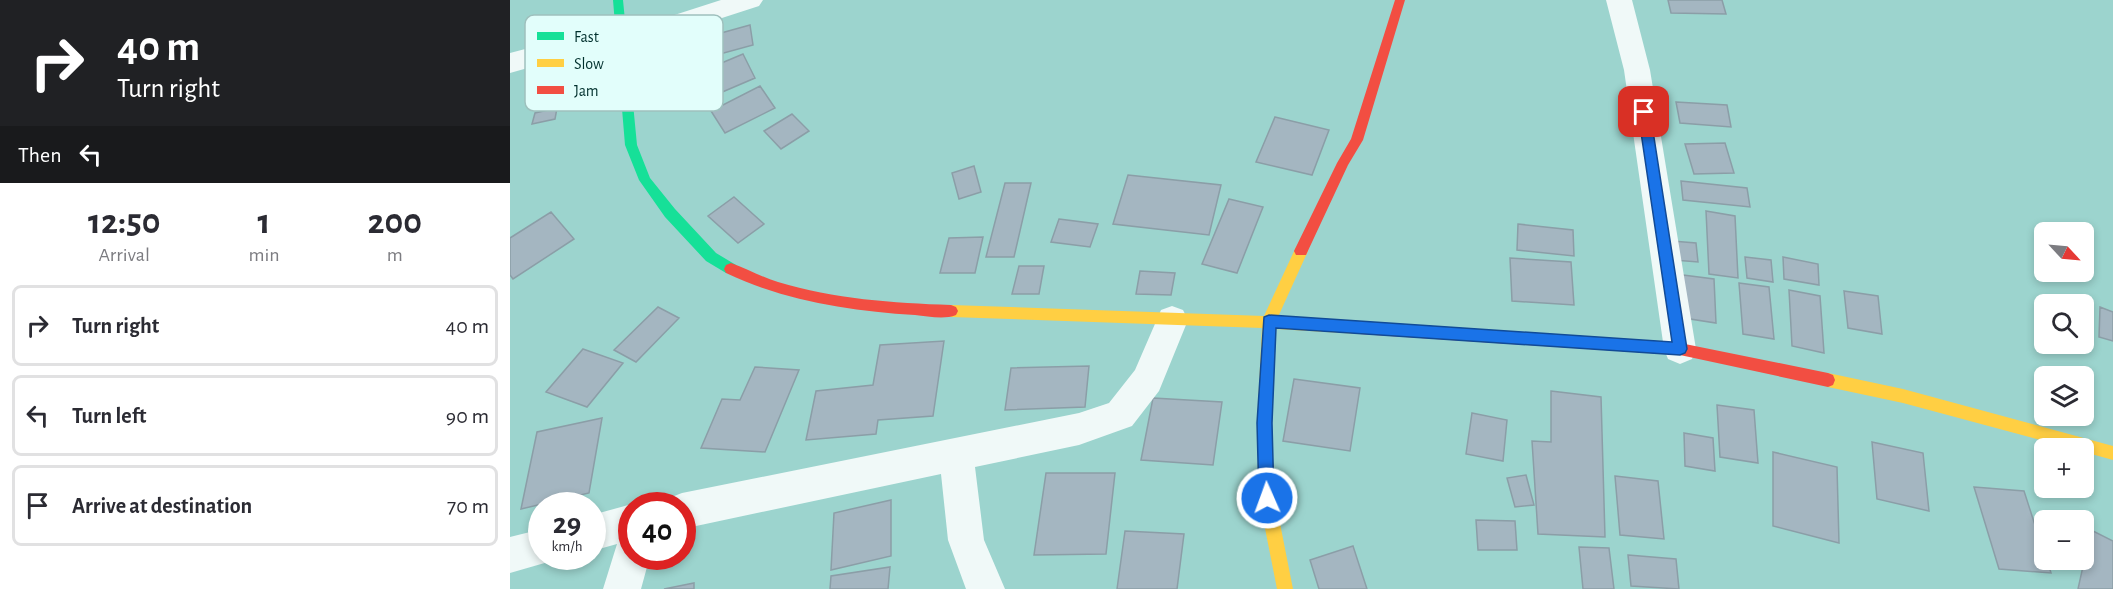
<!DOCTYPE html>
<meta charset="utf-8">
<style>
body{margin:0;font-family:"Alegreya Sans",sans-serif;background:#f7f7f7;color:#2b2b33;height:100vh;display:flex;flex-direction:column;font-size:22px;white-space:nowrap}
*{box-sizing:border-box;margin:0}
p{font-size:20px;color:#7c7c81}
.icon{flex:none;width:33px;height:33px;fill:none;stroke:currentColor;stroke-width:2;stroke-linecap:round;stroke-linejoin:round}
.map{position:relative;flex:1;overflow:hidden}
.details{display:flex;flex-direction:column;background:#fff;width:510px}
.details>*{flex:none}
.banner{background:#202124;color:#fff;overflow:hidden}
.needle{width:39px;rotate:116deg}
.tools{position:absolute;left:1524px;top:222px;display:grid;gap:12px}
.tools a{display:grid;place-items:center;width:60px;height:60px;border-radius:9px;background:#fff;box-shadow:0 3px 9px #0003;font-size:30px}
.speed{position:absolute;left:18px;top:492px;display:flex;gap:12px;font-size:30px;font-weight:700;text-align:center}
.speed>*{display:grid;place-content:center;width:78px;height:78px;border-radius:50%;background:#fff;box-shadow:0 3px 9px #0003;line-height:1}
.speed small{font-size:15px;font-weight:400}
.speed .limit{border:9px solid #d22;background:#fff;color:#111}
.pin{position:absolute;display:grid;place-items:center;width:51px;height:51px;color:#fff;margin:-26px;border-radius:12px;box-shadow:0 3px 9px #0006}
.me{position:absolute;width:66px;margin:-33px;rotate:358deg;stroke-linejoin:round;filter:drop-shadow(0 0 4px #0008)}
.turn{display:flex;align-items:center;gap:21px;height:126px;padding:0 18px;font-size:27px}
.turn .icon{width:78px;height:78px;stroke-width:2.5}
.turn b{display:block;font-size:42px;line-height:51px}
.then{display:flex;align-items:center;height:57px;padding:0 18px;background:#0003;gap:12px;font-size:22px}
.eta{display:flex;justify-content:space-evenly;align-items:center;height:102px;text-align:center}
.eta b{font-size:36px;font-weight:700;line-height:42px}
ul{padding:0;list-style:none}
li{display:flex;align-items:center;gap:18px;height:81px;margin:0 12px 9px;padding:0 6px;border:3px solid #e1e1e2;border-radius:9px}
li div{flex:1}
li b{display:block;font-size:22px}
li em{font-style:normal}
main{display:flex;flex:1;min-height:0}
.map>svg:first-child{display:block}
.building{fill:#a4b6c1;stroke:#8b9ea7;stroke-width:1.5}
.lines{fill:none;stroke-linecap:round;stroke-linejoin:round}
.street{fill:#f0f9f8;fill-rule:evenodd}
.fast{fill:#16e098;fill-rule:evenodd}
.slow{fill:#ffcf43;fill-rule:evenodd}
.jam{fill:#f24e42;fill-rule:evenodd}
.route{fill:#1a73e8;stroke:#114b97;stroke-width:1.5}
.key{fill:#e2fefb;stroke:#9ec0bd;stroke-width:1.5}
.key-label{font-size:16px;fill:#00302d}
</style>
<main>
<section class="details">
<div class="banner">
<div class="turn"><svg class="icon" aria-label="right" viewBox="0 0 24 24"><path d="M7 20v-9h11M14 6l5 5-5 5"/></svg><div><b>40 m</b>Turn right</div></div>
<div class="then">Then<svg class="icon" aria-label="left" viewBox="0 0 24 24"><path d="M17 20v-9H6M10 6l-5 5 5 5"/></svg></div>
</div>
<div class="eta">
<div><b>12:50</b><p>Arrival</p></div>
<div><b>1</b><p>min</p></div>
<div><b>200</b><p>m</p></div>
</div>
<ul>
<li><svg class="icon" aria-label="right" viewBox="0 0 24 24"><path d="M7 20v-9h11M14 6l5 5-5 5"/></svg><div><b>Turn right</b></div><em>40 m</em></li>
<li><svg class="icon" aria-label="left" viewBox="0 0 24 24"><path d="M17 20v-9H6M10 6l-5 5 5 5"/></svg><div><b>Turn left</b></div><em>90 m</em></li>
<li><svg class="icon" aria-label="arrive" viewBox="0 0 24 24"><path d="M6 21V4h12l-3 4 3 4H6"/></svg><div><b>Arrive at destination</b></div><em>70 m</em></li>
</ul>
</section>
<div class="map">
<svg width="1603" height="589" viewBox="0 0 1603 589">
<rect width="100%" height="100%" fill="#9cd4ce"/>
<!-- building -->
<path class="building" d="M1158,0H1212L1216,14L1161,13Z
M240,25L243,45L166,66L164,46Z
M233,54L245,78L182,105L171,80Z
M250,86L265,108L215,133L201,111Z
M1166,102L1217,105L1221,127L1170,123Z
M47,108L45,119L22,124L25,113Z
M282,114L299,131L271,149L254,131Z
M765,117L819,130L802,175L746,162Z
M1215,143L1224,173L1184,174L1175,144Z
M464,166L471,192L449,199L442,173Z
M618,175L711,185L699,235L603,224Z
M1171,181L1237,188L1240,207L1173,200Z
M495,183H521L504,257H476Z
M224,197L254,224L228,243L198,216Z
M719,199L753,207L727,273L692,264Z
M1196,211L1225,216L1228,278L1199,274Z
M41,212L64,239L3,279L0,275V238Z
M549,219L588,224L580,247L541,242Z
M1008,224L1063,230L1064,256L1007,250Z
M473,237L465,273H430L439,238Z
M1162,241L1186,243L1188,262L1164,260Z
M1235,257L1261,260L1263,282L1237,278Z
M1273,257L1308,264L1309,285L1274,279Z
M1000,258L1061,262L1064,305L1002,301Z
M509,266H534L529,294H502Z
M630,271L665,273L661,295L626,294Z
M1173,275L1204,279L1206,323L1174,318Z
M1229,283L1259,287L1264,339L1233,334Z
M1279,290L1310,296L1314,353L1282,346Z
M1334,291L1368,296L1372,334L1338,328Z
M148,307L169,318L126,362L104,350Z
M1590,307L1603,312V341L1589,337Z
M434,341L423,416L368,420L366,434L296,440L306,391L363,385L370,345Z
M73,349L113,363L77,407L36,392Z
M579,366L575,407L495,410L501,368Z
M245,367L289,370L255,452L191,448L212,399L230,400Z
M784,379L850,388L840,451L773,441Z
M1041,391L1091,397L1095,537L1028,534L1022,441L1041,442Z
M643,398L712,402L703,465L631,460Z
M1207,405L1244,410L1248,463L1210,457Z
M962,413L997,420L993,461L956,454Z
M92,418L79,493L11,509L27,432Z
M1174,433L1203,438L1205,471L1175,466Z
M1362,442L1413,453L1419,511L1367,499Z
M1263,452L1327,467L1329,543L1263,526Z
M536,473H605L596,554L524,555Z
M1016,475L1024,505L1005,507L997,478Z
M1105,476L1148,481L1154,539L1110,535Z
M1464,487L1514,491L1534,553V560H1537L1541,573L1489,569Z
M381,500V556L321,570L324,513Z
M966,520L1005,521L1007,550H968Z
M1581,530L1603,541V589H1568Z
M615,531L674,534L667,589H607Z
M843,546L857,589H809L800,560Z
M1069,547L1099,548L1104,589H1073Z
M1118,555L1166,559L1169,589L1121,586Z
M380,567L378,589H320L321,576Z
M184,583V589H154Z"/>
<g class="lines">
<!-- street -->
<path class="street" d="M211,0H253L249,6L110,51L101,49L99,45L0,73V53L110,24L121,29Z
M1096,0H1122L1140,70L1186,349L1182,359L1170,364L1158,359L1154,349L1114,70Z
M662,306L673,310L678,320L649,391L622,426L569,445L465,467L474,540L495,589H456L438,540L431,474L172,529V506H156L159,498L172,493L569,413L599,403L625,370L651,310Z
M122,504L126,506H122V556H140L131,589H93L107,544L82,551V515Z
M32,529V556H46L45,560L0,573V537Z"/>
<!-- fast -->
<path class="fast" d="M103,0H113L127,145L140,178L165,209L206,253L226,265L228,269L226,273H216L196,261L155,217L129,180L115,145Z"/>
<!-- slow -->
<path class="slow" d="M791,245L796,247L798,251L768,317L850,322L855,324L857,328L855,332L850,334L766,329L761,423L765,498L783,589H767L749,498L747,423L752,328L441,317L436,315L434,311L436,307L441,305L754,316L786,247Z
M1318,373L1393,389L1603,446V460L1574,452V448H1560L1393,403L1318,387L1313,385L1311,380L1313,375Z"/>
<!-- jam -->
<path class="jam" d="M885,0H895L853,140L838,165L796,255H786L784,251L827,163L841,139Z
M221,263C237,269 252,277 268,282C324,299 383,303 441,305L446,307L448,311L446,315C434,320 417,316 405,315C340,311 275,301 216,273L214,269L216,265Z
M850,322L1170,343L1318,373L1323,375L1325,380L1323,385L1318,387L1170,355L850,334L845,332L843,328L845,324Z"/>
</g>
<!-- route -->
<path class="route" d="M1134,108L1140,112L1177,349L1175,353L1170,355L766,328L762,423L764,498L762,504L757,506L751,504L749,498L747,423L754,317L759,315L1162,342L1128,112Z"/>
<!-- legend -->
<rect x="15" y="15" width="198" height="96" rx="9" class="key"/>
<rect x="27" y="32" width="27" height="8" fill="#16e098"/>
<rect x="27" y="59" width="27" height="8" fill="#ffcf43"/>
<rect x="27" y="86" width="27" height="8" fill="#f24e42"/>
<g class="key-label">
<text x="64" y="42">Fast</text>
<text x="64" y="69">Slow</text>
<text x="64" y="96">Jam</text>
</g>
</svg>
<div class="tools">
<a><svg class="needle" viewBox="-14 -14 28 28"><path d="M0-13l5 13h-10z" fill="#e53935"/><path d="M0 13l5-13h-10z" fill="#7c7c81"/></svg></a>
<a><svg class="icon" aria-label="search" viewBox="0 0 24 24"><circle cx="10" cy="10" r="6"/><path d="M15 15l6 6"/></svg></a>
<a><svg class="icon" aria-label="layers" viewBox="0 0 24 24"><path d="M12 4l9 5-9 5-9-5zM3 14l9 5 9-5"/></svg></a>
<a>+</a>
<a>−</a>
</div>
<div class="speed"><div>29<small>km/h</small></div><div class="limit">40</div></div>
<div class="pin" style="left:1134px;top:112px;background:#d93025"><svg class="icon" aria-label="arrive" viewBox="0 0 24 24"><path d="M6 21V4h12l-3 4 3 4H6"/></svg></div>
<svg class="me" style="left:757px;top:498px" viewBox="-20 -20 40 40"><circle r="17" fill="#1a73e8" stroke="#fff" stroke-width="3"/><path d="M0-11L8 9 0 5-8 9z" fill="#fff"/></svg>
</div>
</main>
